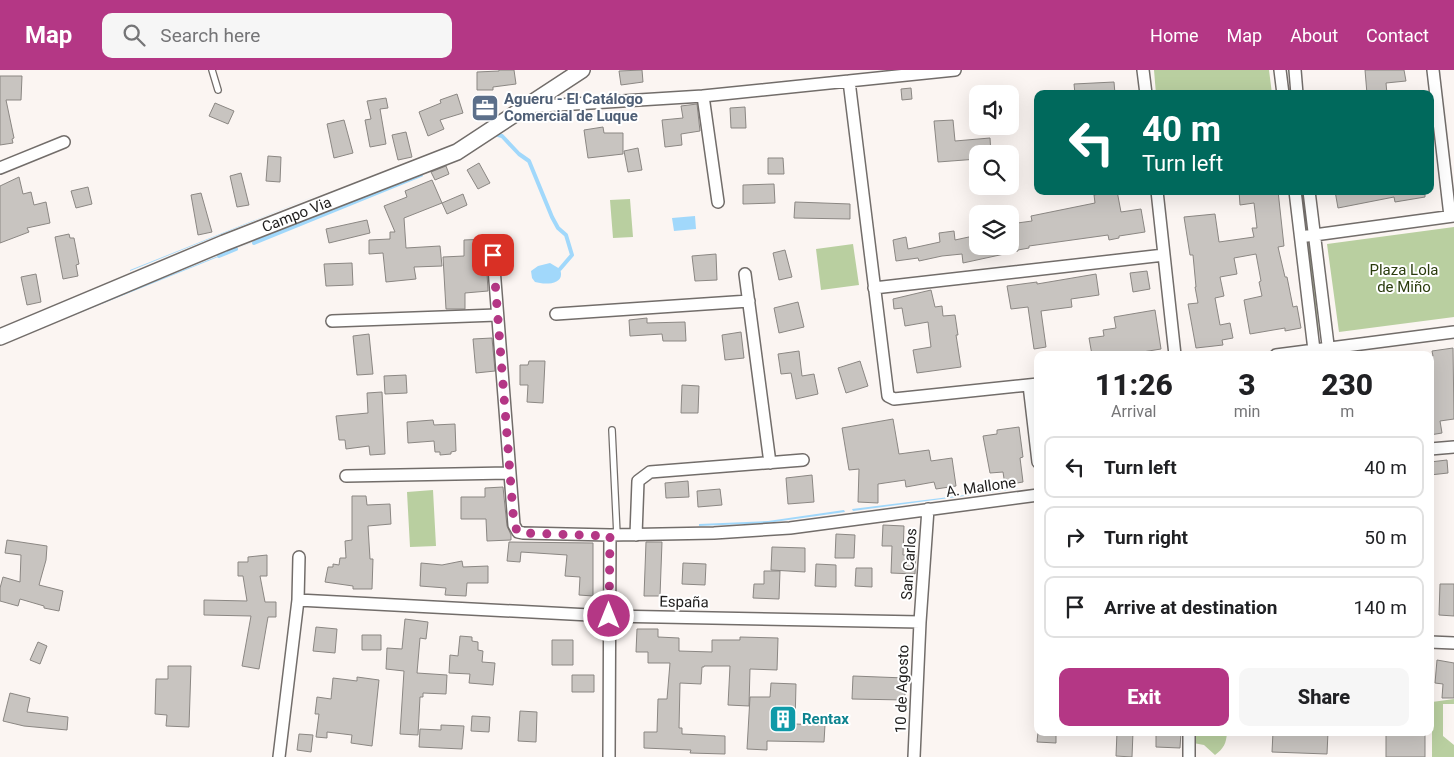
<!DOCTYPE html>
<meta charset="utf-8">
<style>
body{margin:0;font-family:Roboto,sans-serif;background:#f6f6f6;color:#202124;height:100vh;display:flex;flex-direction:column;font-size:19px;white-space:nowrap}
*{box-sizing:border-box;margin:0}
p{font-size:16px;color:#757577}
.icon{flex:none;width:28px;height:28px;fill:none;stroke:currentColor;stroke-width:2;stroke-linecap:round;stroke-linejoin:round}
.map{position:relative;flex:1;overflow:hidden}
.side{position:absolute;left:1034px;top:281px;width:400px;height:385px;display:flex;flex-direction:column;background:#fff;border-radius:10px;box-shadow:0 5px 20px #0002}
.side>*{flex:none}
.guide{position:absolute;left:1034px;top:20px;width:400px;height:105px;border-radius:10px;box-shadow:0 5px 20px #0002;background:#00695c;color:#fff;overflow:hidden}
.fabs{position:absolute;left:969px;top:15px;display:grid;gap:10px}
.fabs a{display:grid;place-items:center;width:50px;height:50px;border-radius:10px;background:#fff;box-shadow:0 5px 20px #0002;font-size:25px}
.pin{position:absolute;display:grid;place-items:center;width:42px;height:42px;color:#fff;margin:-21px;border-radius:10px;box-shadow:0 2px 8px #0006}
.me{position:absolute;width:55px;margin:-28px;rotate:0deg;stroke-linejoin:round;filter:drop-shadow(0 0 4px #0008)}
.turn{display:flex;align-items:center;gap:18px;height:105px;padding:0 25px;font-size:22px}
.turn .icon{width:65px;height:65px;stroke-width:2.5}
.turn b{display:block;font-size:35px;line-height:42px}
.eta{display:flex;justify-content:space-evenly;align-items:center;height:85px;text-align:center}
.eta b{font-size:30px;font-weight:800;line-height:35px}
.button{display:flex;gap:10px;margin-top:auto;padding:10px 25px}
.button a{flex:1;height:58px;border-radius:10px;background:#b43785;color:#fff;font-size:20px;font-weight:800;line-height:58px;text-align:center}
.button a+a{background:#f6f6f6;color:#202124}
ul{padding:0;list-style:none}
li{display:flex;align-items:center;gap:15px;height:62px;margin:0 10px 8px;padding:0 15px;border:2px solid #e0e0e0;border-radius:10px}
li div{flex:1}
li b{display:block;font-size:19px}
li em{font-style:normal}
header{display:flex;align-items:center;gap:30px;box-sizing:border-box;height:70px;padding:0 25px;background:#b43785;color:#fff}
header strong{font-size:24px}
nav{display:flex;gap:28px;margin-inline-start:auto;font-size:18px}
.search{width:350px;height:45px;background:#f6f6f6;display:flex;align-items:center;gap:12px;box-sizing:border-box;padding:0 18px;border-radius:10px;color:#757577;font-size:19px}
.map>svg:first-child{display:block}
.green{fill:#b9cfa0}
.water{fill:#a1d8fb}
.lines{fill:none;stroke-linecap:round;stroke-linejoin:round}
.stream{stroke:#a1d8fb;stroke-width:4}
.building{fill:#c8c4c0;stroke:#8b8783}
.service-casing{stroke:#726d6a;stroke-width:8}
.minor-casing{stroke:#726d6a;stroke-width:14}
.tertiary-casing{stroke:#726d6a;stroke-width:18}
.service{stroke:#fff;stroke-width:5.5}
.minor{stroke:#fff;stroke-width:11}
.tertiary{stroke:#fff;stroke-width:15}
.route{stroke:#b43785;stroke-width:9;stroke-dasharray:0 16.2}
.labels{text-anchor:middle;stroke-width:4;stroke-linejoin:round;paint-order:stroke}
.service-label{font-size:15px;font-weight:bold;fill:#4e5e75;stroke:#fff;text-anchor:start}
.street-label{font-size:15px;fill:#1f1d1c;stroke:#fff}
.park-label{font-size:15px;fill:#2a3c0d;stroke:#fff}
.culture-label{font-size:15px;font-weight:bold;fill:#0d838f;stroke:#fff;text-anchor:start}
</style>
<header>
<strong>Map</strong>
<div class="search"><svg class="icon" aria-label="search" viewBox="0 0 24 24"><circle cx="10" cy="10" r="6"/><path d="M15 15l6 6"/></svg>Search here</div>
<nav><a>Home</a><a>Map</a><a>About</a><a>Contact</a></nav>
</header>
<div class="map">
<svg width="1454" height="687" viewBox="0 0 1454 687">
<rect width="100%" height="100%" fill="#fbf5f2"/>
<!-- green -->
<path class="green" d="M1154,0H1269L1272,24H1156Z
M630,129L633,167L613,168L610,130Z
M1454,157V247L1339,262L1327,174Z
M853,174L859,215L821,220L816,179Z
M1309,176L1310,177L1319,262L1317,261L1307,177Z
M433,420L436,476L410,477L407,422Z
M1454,629V634H1443V666L1454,675V687H1432V632Z
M1190,663H1227C1226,674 1224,678 1215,685L1204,675L1188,672Z"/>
<!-- water -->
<path class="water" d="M453,91L454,92L231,181Z
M335,118L130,201V200Z
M695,146L696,159L674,161L672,148Z
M223,184V185L0,275V274Z
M550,193L560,199C566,215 545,215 535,212L532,208L531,201L538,196Z
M1023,418L853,441L852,439Z
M844,440L845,442L767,453L699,456V454L768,451Z"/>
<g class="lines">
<!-- stream -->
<path class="stream" d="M498,65L502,66L519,84L529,91L552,147L558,158L566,165L572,185L560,199
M254,173L421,105
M219,186L236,179"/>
</g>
<!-- building -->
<path class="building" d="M499,0H514L516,14L493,17V20H477V2L499,1Z
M642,0L643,12L621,15L619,1Z
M1365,0H1404L1406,11L1386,13L1387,24H1367Z
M0,6H22L21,30H6L14,68L12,69L13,73L0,75Z
M1114,12L1115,24H1075L1074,14Z
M911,18L912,29L902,30L901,19Z
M457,24L463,43L440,50L444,59L428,66L419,42L441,33L440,30Z
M386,28L388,38L380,39L386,74L370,77L365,50L371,49L367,31Z
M215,33L234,41L228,54L209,46Z
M697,34L700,61L681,64L682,75L665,77L662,50L683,48L681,36Z
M745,37L746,58H731L730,38Z
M344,50L353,83L334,88L327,54Z
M953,50L955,71L990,68L991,84H978V89L938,92L934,51Z
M603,57L604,63H623V84L588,88L584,60Z
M406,62L412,87L398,90L392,65Z
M638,78L642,100L628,102L624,81Z
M268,86L281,87L280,112L266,111Z
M768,88H783L784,104H768Z
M479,93L490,113L478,119L467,100Z
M446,96L449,104L435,110L431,102Z
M241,103L249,135L237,137L230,106Z
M19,107L23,124L31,122L34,135L46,132L50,153L27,158L29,162L0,173V116Z
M432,110L442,133L404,148L406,178L440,176L442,196L414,197L416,209L386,212L383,183L369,184V170L390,169V162H395L384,136L407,127L405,121Z
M774,114L775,133L743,134V115Z
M88,117L92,134L76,138L71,121Z
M1117,121L1121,142L1141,139L1145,162L1119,166V168L1109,170L1108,165L1029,176V178L1018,180V181L963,193L962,184L942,186L919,191L918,188L896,191L893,170L906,167L908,179L940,172L939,163L954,161L955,170L978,165V176H1010V154L1032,151L1031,146L1095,133L1094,125Z
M1239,121H1278L1284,176L1278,177L1285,207H1287L1293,237L1297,236L1301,258L1285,261V258L1250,264L1244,230L1262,226L1259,212L1261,211L1256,184L1234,188L1237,204L1220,207L1224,226L1215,228L1220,255L1230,253L1233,268L1222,270L1223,275L1196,278L1188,234L1198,233L1195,217H1196L1193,185H1190L1184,147L1215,144L1219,172L1254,167L1252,158H1257L1254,133L1240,135Z
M1335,121H1425V127L1395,132L1394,127L1338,138Z
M201,123L212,162L198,165L191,125Z
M463,124L467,135L447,144L442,133Z
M795,132L850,134V149L794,148Z
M367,150L370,163L329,173L326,159Z
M69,164L70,168H74L79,194L76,195L78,206L63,209L55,167Z
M488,169V180L486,186L488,221L465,223V239H446L443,187L464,186V170Z
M785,180L792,207L779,210L773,183Z
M716,184L717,210L695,211L692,186Z
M352,193L353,215L326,216L324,194Z
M1147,201L1150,219L1133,222L1130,203Z
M36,204L41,232L27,235L21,207Z
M1096,204L1099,225L1071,229L1072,237L1041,241L1046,277L1034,279L1028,237L1011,239L1007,216L1037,212V214Z
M931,220L935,237L942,236L943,246L955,245L958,265H956L961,297L917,303L913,280L931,277L928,252L905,256L902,238L894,239L893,229Z
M798,232L804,257L779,263L774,238Z
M1155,240L1161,279L1130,284V285H1092L1089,268L1104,266L1103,260L1116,258L1114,247Z
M647,248V253L685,252L686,271H663L662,264L630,266L629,250Z
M741,262L744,288L725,290L722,265Z
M369,264L373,304L357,305L353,266Z
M492,268L495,301L476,303L473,269Z
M1453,278L1454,349L1440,351L1442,363L1430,365V286H1433L1432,281Z
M799,281L802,306L814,304L818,324L796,329L791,303L781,304L778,284Z
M529,291H545L543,333L527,332L528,315H520V295H528Z
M860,291L868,316L846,323L838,298Z
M406,305L407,323L385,324L384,306Z
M682,315L699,316L698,343H681Z
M382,322L385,384L370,385L369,376L346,379L345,370H339L336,346L368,343L367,323Z
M893,349L899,384L929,380L931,391L952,388L956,416L936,419L934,412L906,417L905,410L878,414V433L858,432L859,399L849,400L842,358Z
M433,350L434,355L455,354L456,381L451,382V384L440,385V382H435L434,371L408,373L407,352Z
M1019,357L1023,387L1020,388L1023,412L1005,415L1003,402L990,403L983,366L997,364V360Z
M1447,390L1448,403L1430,405V392Z
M812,405L814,432L788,434L786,408Z
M688,411L689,427L666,428L665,413Z
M503,417L507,456L511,465V470L487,471L486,449H461V427H485V418Z
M720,419L722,435L698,437L697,421Z
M352,426H366L367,435L390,434L391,454L368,456L370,489H373L372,519H353V516L325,512L328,497H333V494L339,495L340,488H346L345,471L352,470Z
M883,455L904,456L903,485H916L915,504L891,503L892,476H882Z
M836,464L855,465L854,488H835Z
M7,470L47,476L46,490L39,515L63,521L59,541L44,538V536L20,529L18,536L0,531V518L3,507L20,512L21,485L5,483Z
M509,472L593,473V526L579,525L580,507L565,506L567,485L521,482L520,492L507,491Z
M646,472H662L660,526H644Z
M772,477L805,478V502L771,500Z
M267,485V506H260L265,532H276V547H268L259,599L242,596L251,546L204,545V530L247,531L243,506H238V492H248V487Z
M462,491L463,497L488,496V513H467L466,526L445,525L446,518L420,516L421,493L442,495Z
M683,493L706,494L705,515L682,514Z
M816,494L836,495V517L815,516Z
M856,498H872V517L855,516Z
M764,501H780L779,529L753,528L754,514H764Z
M1440,514H1454V546L1439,545Z
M405,549L428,552L426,569L420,568L417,603L447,605L446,624L423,623V627H420L418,665L400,664L404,601L386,599L387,578L402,579Z
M316,557L337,559L335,583L313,581Z
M637,559H658V567L679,568V581L712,582V570H740V567L778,568L777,600L750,599L749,636L728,635L730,596H704V597H702L701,614L680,613L679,658H682V664L725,666V684L690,683L691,680L644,678V662H657L658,629H667L670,593H648V582H636Z
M362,565H381V580H362Z
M460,566L472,567V571L478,572V580L483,581L482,592L495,593L493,615L469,613L470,604L449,603L450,585L458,586Z
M552,570H573V595H552Z
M38,572L47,576L40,594L30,590Z
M1437,590L1454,593V628H1442L1443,614L1435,613Z
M168,596H191L189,657L166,656L167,645L155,644L156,609H168Z
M572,605H594V622H572Z
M853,606L905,608V630L852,629Z
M357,607L379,610L372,676L351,673L352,665L327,662V668L316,667L319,644H315L317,627L331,629L333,608L357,611Z
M771,613L796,614L795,654L825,655L824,672L767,671V680L747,679L750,627H770Z
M10,623L30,628L27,642L68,647L67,660L24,656L3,651Z
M520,641L537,642L536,672L518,671Z
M472,646L490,647L489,662L471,661Z
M441,655L464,656L462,679L419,677L420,659L441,660Z
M1038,662H1056V673L1037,672Z
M1117,662H1133L1132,687L1116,686Z
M1156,662H1181L1180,678L1156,677Z
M1273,662H1328L1327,684L1272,682Z
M1386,662H1425V687H1386Z
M299,664L313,665L311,682L297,680Z"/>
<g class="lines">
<!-- service casing -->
<g class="service-casing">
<path id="service" d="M212,0L218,20
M612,360L617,465"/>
</g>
<!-- minor casing -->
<g class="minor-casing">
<path id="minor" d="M1143,0L1146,24
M1280,0L1283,24
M1295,0L1297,24
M1433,0L1450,146
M849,11L888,326L894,329L1038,314
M703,26L718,132
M526,37L703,26L955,0
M0,98L64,72
M1157,121L1175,285
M1295,121L1314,280
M1309,121L1329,283
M1307,166L1454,146
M493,185L514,455L518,462L523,463L610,465L714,463L790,458L1038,425
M745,204L770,393
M874,218L1164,185
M556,244L749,231
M332,251L497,245
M1276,285L1454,262
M1029,315L1038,392
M1430,379L1454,377
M346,406L509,403
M636,465L638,411L650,402L803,390
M298,530L609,546L920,552
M1430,572L1454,573
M279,687L298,530L299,487
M609,687L610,465
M914,687L920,552L928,439
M1189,687V662"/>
</g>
<!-- tertiary casing -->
<g class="tertiary-casing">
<g id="tertiary">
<path id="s1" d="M0,267L224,173L457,82L582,0"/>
</g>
</g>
<!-- service -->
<use href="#service" class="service"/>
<!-- minor -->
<use href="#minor" class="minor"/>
<!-- tertiary -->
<use href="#tertiary" class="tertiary"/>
</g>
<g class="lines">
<!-- route -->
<path class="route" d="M493,185L514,455L518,462L523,463L610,466L609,546"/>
</g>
<!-- icons -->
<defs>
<g id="office-square" transform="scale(1.4375)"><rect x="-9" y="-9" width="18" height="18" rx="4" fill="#5c6f8a" stroke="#fff"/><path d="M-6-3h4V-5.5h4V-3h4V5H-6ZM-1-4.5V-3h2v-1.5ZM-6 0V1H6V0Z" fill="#fff"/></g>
<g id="building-square" transform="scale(1.4375)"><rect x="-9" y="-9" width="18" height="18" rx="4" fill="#0f9aa8" stroke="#fff"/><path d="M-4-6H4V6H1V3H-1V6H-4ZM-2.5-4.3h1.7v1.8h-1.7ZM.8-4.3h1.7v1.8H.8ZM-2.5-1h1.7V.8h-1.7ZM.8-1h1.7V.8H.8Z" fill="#fff"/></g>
</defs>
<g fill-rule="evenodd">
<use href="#office-square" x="485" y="38"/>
<use href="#building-square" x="783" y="649"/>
</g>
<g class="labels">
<!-- service labels -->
<g class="service-label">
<text x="504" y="34">Agueru - El Catálogo<tspan x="504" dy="17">Comercial de Luque</tspan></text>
</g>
<!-- street labels -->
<g class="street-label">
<text dy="5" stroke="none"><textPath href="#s1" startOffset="321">Campo Via</textPath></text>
<text transform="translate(981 417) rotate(-8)" y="5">A. Mallone</text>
<text transform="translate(909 494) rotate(-86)" y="5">San Carlos</text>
<text transform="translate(684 532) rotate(1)" y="5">España</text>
<text transform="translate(902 619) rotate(-88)" y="5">10 de Agosto</text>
</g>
<!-- park labels -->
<g class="park-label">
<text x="1404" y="205">Plaza Lola<tspan x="1404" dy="17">de Miño</tspan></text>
</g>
<!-- culture labels -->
<g class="culture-label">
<text x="802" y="654">Rentax</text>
</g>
</g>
</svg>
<div class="fabs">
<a><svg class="icon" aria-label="sound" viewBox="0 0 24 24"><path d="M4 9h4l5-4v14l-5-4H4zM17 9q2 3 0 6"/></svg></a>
<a><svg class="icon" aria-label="search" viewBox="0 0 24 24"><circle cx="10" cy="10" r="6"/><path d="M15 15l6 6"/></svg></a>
<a><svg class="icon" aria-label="layers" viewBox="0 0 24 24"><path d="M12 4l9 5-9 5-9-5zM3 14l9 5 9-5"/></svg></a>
</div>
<div class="pin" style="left:493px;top:185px;background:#d93025"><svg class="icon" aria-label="arrive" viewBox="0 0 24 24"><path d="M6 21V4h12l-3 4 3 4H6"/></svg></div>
<svg class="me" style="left:609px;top:546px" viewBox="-20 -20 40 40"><circle r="17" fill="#b43785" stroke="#fff" stroke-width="3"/><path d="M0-11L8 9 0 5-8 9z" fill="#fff"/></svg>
<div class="guide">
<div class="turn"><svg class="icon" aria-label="left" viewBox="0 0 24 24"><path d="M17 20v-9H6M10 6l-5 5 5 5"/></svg><div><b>40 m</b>Turn left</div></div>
</div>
<section class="side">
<div class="eta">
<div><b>11:26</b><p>Arrival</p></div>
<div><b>3</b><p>min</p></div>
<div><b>230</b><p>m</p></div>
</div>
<ul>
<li><svg class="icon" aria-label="left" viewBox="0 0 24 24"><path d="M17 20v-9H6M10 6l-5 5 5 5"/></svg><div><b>Turn left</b></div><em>40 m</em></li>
<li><svg class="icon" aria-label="right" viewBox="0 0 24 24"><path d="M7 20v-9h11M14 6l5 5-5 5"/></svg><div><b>Turn right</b></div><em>50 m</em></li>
<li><svg class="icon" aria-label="arrive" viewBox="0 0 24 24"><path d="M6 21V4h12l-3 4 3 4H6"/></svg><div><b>Arrive at destination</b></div><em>140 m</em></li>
</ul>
<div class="button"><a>Exit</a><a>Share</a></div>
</section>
</div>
